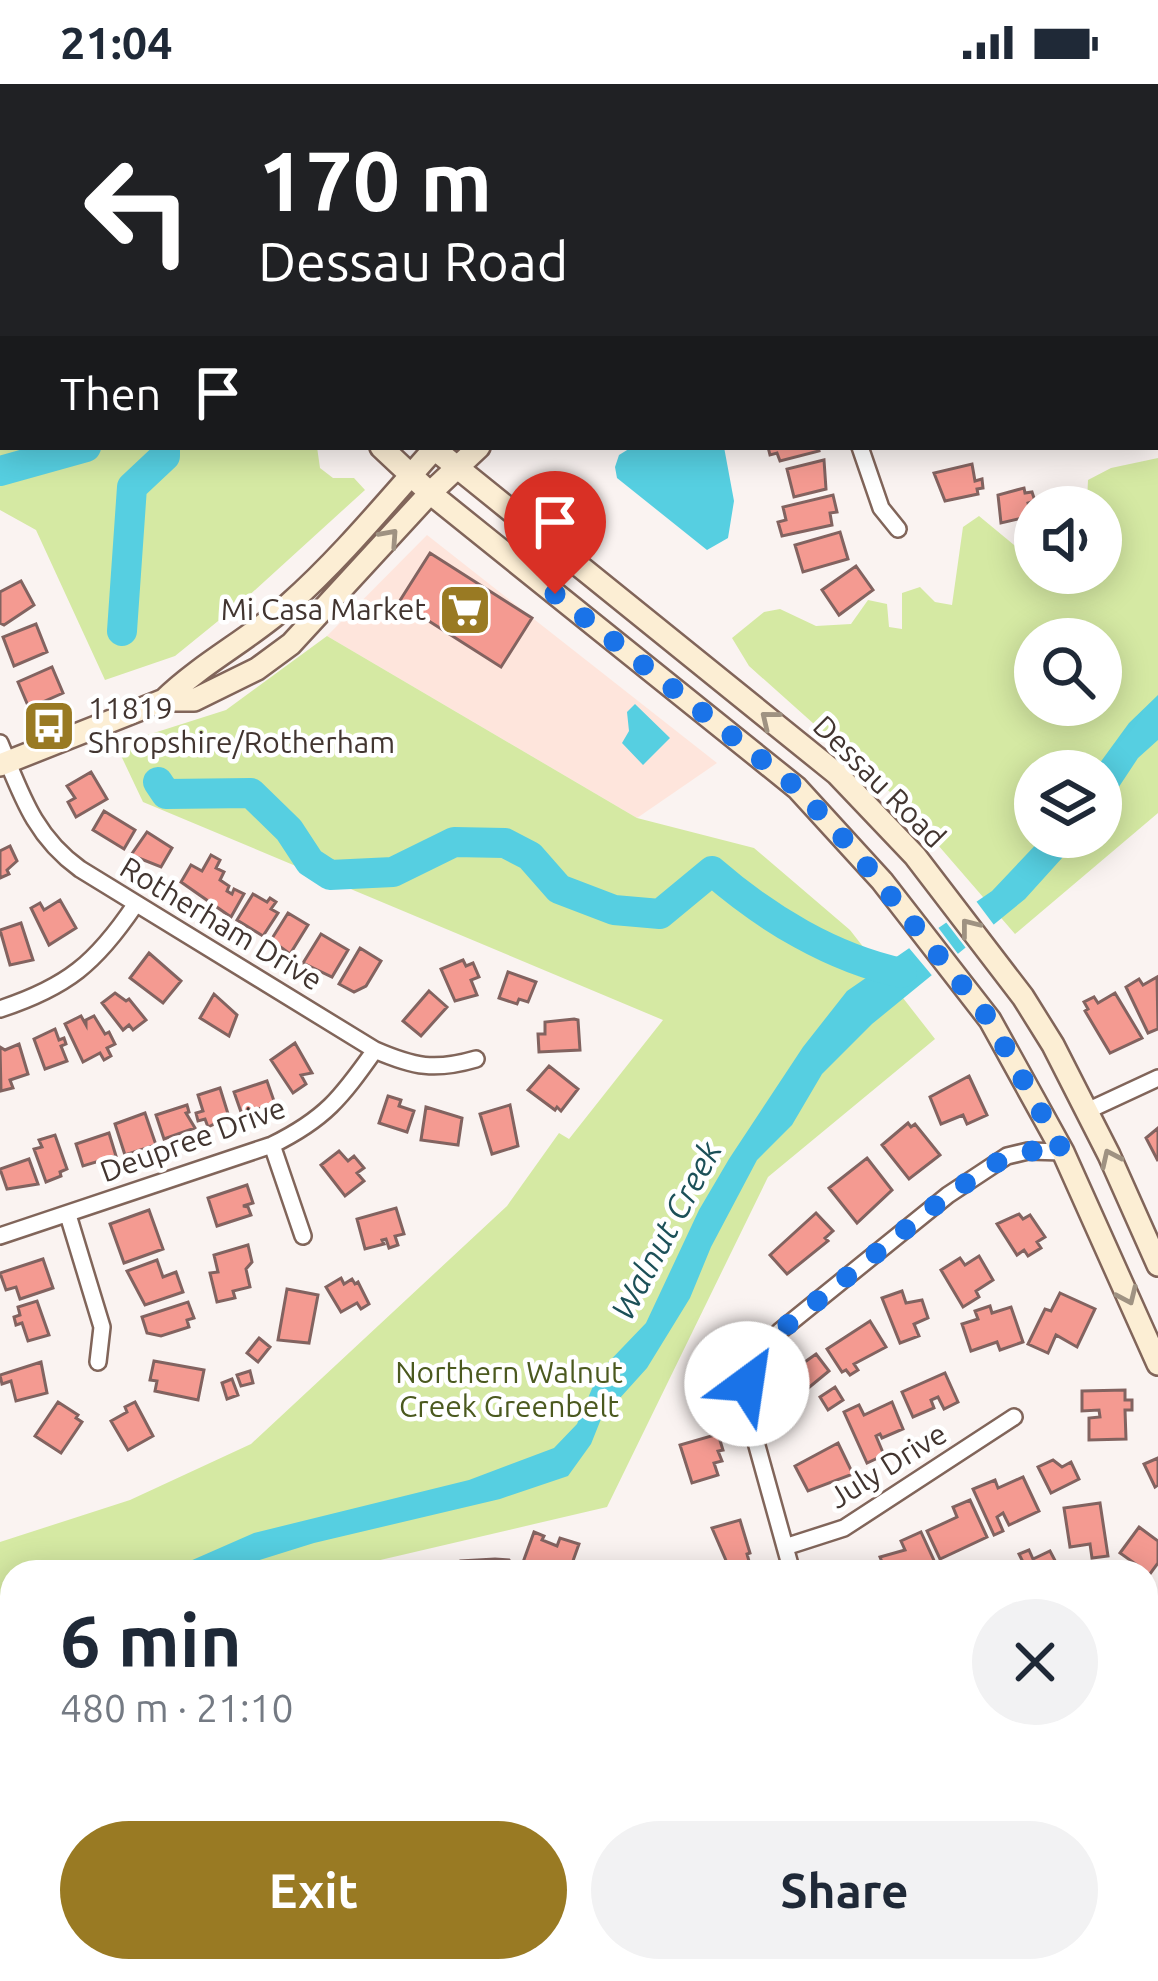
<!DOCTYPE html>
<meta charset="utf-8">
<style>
body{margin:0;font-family:Ubuntu,sans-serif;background:#f2f2f3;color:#1f2937;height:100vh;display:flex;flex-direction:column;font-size:45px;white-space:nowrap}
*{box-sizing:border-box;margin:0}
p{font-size:39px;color:#747a83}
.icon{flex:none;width:66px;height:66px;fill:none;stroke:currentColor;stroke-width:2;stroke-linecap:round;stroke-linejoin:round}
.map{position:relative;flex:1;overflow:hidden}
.panel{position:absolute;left:0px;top:1476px;width:1158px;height:423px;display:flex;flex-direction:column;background:#fff;border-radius:36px 36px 0 0;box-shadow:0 6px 30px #0003}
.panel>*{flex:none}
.banner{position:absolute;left:0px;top:0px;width:1158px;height:366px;box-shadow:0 6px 30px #0003;background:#202124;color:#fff;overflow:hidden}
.tools{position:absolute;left:1014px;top:402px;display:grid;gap:24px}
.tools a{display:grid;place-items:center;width:108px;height:108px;border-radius:50%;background:#fff;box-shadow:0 6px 30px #0003;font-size:60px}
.pin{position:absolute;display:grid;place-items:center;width:102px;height:102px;color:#fff;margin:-123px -51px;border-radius:50% 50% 50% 0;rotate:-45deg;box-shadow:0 0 12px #0007}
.pin .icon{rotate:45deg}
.me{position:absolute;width:132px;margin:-66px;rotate:31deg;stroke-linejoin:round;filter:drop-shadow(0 0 9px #0008)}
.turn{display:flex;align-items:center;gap:42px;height:252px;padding:0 60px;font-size:54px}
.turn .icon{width:156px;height:156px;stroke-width:2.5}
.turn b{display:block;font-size:84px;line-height:102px}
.then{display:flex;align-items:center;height:114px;padding:0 60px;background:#0003;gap:24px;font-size:45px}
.round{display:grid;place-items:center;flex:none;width:126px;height:126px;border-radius:63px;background:#f2f2f3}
.head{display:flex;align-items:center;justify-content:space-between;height:204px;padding:0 60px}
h1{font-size:72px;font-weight:700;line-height:90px}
.button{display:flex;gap:24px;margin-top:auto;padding:24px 60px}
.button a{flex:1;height:138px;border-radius:72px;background:#997a23;color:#fff;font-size:48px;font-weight:700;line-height:138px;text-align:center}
.button a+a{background:#f2f2f3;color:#1f2937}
.status{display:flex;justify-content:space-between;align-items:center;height:84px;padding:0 60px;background:#fff;direction:ltr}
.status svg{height:33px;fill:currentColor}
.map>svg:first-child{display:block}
.built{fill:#fee5dc}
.green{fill:#d5e9a3;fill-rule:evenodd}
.water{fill:#56cfe1}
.pier{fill:#faf3f1}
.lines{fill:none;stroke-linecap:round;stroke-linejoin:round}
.river{stroke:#56cfe1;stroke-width:30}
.building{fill:#f49a91;stroke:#826360;stroke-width:3}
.street-casing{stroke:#81655a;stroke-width:20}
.secondary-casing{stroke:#81655a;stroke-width:26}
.street{stroke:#fff;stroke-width:15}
.secondary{stroke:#fceed4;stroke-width:21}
.oneway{stroke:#9f9282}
.route{stroke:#1a73e8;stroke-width:21;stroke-dasharray:0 37.8}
.labels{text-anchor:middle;stroke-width:9;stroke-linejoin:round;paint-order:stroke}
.poi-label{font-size:30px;fill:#423530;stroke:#fff;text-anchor:end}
.street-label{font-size:30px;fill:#423530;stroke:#fff}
.park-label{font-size:30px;fill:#4b591f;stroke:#fff}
.water-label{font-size:33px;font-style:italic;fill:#1c5058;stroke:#fff}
</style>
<div class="status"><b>21:04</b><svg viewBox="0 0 49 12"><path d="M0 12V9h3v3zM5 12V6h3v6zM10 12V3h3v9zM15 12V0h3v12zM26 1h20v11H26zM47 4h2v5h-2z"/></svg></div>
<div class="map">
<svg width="1158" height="1897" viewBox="0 0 1158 1897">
<rect width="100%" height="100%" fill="#faf3f1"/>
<!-- built -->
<path class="built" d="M0,0L172,3H3V218Z
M427,451L717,679L637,734L327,552Z"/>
<!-- green -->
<path class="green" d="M0,212L3,363H317L320,384L333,394H354L365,406L244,516L175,572L105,596L36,446L0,426Z
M1158,374V729L1015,850L899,716L749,582L732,554L764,528L780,525L816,542L851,540L868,516L887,520L889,543L902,545V509L920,503L935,518L952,521L963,443L979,432L1019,465L1035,458V489H1101V423H1073L1087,419L1088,396L1111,384ZM1035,555H1101V621H1035ZM1035,687H1101V753H1035Z
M327,552L637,734L754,764L850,846L935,955L768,1093L607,1423L329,1488H12V1562L0,1565V1458L130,1416L251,1360L507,1122L559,1049L569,1055L663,936L143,718L116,661L226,626Z"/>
<!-- water -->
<path class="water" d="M632,363H724L734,417L728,454L707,466L617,394L615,383L619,371Z
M1158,611V656L1138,674L1101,730V687H1094L1129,639Z
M635,620L670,654L643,681L622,659L629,647L627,628Z
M1043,753H1081L1025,815L872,940L822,990L792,1041L757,1076L711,1163L690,1214L647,1284L601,1335L591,1360L568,1392L500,1415L314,1459L221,1488H165L254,1449L469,1396L554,1364L577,1340L599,1288L646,1239L699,1126L729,1075L803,963L847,907L992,807Z"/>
<!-- pier -->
<path class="pier" d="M973,813L997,845L969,868L942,833Z
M934,838L961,874L935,895L904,858Z"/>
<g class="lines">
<!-- river -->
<path class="river" d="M0,387L86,363
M122,547L132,403L165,372V363
M158,698L166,710L251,709L289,746L310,778L330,791L393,788L454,758L505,759L530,772L559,805L614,826L660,830L712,787C766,834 832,874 902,889"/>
</g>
<!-- building -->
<path class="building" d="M768,363H818L819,367L780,377L777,369L770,371Z
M824,376L826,405L794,413L787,385Z
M972,380L975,397L982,395L983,404L977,405L978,410L945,417L934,389Z
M1024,404L1025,409L1032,408L1035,417L1028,419L1031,432L1001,439L998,411Z
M833,411L837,428L830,429L832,441L782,452L778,438L786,436L783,423Z
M840,448L848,475L803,488L795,461Z
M430,469L532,534L501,583L399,518Z
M856,482L873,506L839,531L822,506Z
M21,497L34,521L4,541L0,539V508Z
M36,540L47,568L14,582L3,553Z
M52,583L63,609L29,624L18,598Z
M91,688L107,715L76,733L68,718L75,714L67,702Z
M104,727L135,746L124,765L93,746Z
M147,748L172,764L161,783L131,771Z
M10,762L17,777L7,786L9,790L0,794V767Z
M211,771L220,776L216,784L224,788L220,796L229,802L227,807L232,810L234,805L244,810L231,833L181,798L191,781L202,787Z
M253,810L267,818L270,814L276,818L271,825L278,829L263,852L237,836Z
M60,816L76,844L49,861L31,824L40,819L44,826Z
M288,829L308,841L290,870L271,856Z
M21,839L33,876L10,881L0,846Z
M321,850L348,866L332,893L303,879Z
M360,864L381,877L366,902L354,908L339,900Z
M149,869L181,897L163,919L130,894Z
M463,876L466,882L473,879L479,893L471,896L477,911L455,917L441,885Z
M508,888L536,898L528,918L519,915L517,920L499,914Z
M1157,893L1158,945L1148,949L1126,903L1139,895L1143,901Z
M429,907L447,923L421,952L403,937Z
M115,909L126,917L129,915L146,936L133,946L129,941L123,946L102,919Z
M1115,909L1142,954L1110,969L1085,927L1088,925L1084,918L1094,913L1098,919Z
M214,910L237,931L229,952L200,934Z
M81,932L86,941V936L94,932L105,950L109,948L115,960L107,964L111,972L104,976L100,969L83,978L65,940Z
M574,935L578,936L580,966L539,968L538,950H545V938Z
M55,945L59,956L64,954L66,960L61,962L67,977L45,985L34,955Z
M295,959L312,989L301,991L306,1000L293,1009L271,976Z
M19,960L28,990L10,996L13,1004L1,1007L0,963L5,966Z
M549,982L578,1005L561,1027L557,1023L555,1026L528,1006Z
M969,992L987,1031L967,1040L963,1031L941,1040L930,1013Z
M267,997L274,1017L268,1023L241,1028L234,1008Z
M220,1004L229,1033L208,1043L205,1035L198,1037L196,1029L203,1027L198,1011Z
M388,1012L401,1016L399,1022L414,1027L407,1048L379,1039Z
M187,1021L189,1028L186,1029L195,1044L164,1055L156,1031Z
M510,1021L518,1062L492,1070L480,1030Z
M426,1023L462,1034L458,1061L421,1056Z
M145,1029L156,1061L125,1071L115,1040Z
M908,1039L911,1043L915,1040L940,1071L909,1095L882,1061Z
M1158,1044V1077L1146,1054Z
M109,1049L116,1072L83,1082L76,1060Z
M55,1051L67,1085L60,1088L61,1092L46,1098L34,1065L42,1063L39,1056Z
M339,1067L348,1077L354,1072L364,1084L357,1089L364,1097L345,1112L321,1081Z
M867,1074L892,1106L857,1139L829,1104Z
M29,1075L38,1100L7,1105L0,1085Z
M247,1101L253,1119L243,1122L248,1123L251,1131L217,1142L208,1114Z
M396,1124L404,1150L395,1152L398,1161L389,1164L386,1155L382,1156L384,1160L365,1165L357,1135Z
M149,1126L163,1165L124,1179L110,1140Z
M816,1129L833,1147L825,1154L828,1157L787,1190L770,1171Z
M1019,1130L1023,1135L1030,1131L1045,1153L1037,1158L1041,1164L1028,1172L1024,1166L1017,1171L997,1140Z
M248,1161L252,1178L246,1185L250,1203L233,1207L235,1214L217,1218L210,1189L218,1188L214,1171Z
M979,1172L993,1196L976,1207L979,1213L963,1223L941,1186L960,1174L965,1181Z
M43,1175L53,1204L20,1215L16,1203L6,1206L0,1189Z
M157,1176L163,1193L176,1188L183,1208L145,1221L127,1187Z
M341,1194L344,1200L352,1195L355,1200L358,1198L369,1220L361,1225L357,1219L341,1228L326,1203Z
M287,1205L318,1211L309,1259L278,1256Z
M902,1207L906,1219L922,1216L928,1234L914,1240L919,1252L900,1259L882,1214Z
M1060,1209L1095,1225L1077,1263L1056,1251L1048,1269L1028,1260L1045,1225L1051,1227Z
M37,1217L49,1251L28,1257L22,1239L16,1241L14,1233L20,1231L18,1223Z
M188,1218L194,1234L187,1236L189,1243L161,1252L147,1249L142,1233Z
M990,1222L992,1229L1011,1223L1023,1258L1000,1266L997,1258L971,1267L962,1240L978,1235L975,1227Z
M870,1237L886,1263L854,1280L858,1286L850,1291L846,1286L842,1288L827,1265Z
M259,1254L270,1263L258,1278L247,1269Z
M816,1270L829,1287L801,1310L789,1294L797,1288L795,1285Z
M154,1277L204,1286L198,1316L155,1307L157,1297L150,1296Z
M41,1278L47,1309L16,1317L11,1297L2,1300L0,1291Z
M250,1287L253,1299L241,1302L237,1291Z
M945,1289L958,1318L944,1325L938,1313L931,1316L934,1324L913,1333L902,1308Z
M232,1295L238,1311L227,1315L222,1299Z
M835,1303L843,1316L828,1326L820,1313Z
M1125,1306V1316H1132V1326H1125L1126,1355L1089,1356V1334L1100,1333L1099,1326L1082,1327V1307Z
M58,1318L78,1331L76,1334L82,1338L61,1369L35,1352Z
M135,1318L153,1352L128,1366L111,1337L127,1328L125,1323Z
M892,1318L903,1345L882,1354L880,1350L876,1352L884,1371L867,1379L844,1328L859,1321L864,1331Z
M718,1350L723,1366L718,1367L722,1377L714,1379L718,1391L692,1399L680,1361Z
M838,1359L853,1390L808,1407L795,1382Z
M1158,1374V1401L1155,1403L1144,1380Z
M1053,1376L1062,1383L1071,1378L1079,1395L1051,1409L1038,1383Z
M1023,1393L1039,1427L1009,1441L1003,1429L997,1433L1003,1447L994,1451L973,1405L995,1396L998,1404Z
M970,1416L987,1453L940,1475L927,1447L957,1433L953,1423Z
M1100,1419L1108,1472L1092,1474L1090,1460L1070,1463L1064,1424Z
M740,1436L750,1469L747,1470L752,1488H731L712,1444Z
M1139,1443L1158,1457V1479L1147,1494L1146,1488L1134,1485L1137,1481L1120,1469Z
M534,1448L544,1452L542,1456L557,1462L560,1454L579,1460L569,1488H543L522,1481Z
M921,1448L937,1483L926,1488H886L880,1473L905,1466L901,1457Z
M1029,1466L1033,1475L1050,1467L1061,1488H1015L1012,1483L1023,1478L1019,1470Z
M495,1475L509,1476L516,1488L462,1486L461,1477Z
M869,1478L873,1488H839Z
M1157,1552L1158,1586L1146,1596V1561Z
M1158,1641V1676L1147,1683L1146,1650Z
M11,1684L12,1735L0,1738V1687Z
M1158,1793V1830L1146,1811V1801Z
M1146,1830L1158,1848L1146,1857Z
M213,1887H262L264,1897H215Z
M272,1887H321L323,1897H275Z
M1023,1887H1044L1051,1897H1002Z
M1060,1887H1093L1078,1897H1066Z"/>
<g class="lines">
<!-- street casing -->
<g class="street-casing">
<path id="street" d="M475,0L477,3
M652,3L658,0
M1155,207L1158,205
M860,363L881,424L898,445
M0,659C21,710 34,752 80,785L375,966C414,983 435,987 476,975
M0,925C67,903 96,879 135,821
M1087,1027L1158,994
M272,1061L303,1152
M68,1131L102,1243L98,1278
M0,1152L272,1061C325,1035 341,1014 375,966
M785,1463L844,1444L1014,1333
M792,1488L749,1333L747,1300L754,1275L780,1247L948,1111L1007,1072L1028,1067L1063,1068
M0,1652L12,1650
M1146,1749L1158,1740
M0,1832L12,1852
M35,1887L42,1897
M656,1887V1897
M907,1887L910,1897
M836,1897L873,1887"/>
</g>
<!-- secondary casing -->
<g class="secondary-casing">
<path id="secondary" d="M193,0L194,3
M233,0L234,3
M1102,3L1111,0
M1155,25L1158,24
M381,363L430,409L797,704L882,797L990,936L1063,1068L1158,1280
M432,363L837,690L915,772L1023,913L1053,961L1109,1071L1158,1181
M164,616C202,579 250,555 289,520C342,473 389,415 436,363
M0,681L164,616H194L257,585L291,560L430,409L479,363"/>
</g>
<!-- street -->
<use href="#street" class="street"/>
<!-- secondary -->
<use href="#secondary" class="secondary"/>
</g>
<!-- one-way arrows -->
<defs><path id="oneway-chevron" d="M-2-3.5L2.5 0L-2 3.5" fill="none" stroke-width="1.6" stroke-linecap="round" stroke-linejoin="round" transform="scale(3)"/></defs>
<g class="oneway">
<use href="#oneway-chevron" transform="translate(390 453) rotate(-48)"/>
<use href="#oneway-chevron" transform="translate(769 635) rotate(-141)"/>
<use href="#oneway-chevron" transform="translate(969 843) rotate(-128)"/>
<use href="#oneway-chevron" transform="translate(1110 1074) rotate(-115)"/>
<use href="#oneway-chevron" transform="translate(1128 1212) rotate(66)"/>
</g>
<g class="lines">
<!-- route -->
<path class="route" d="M555,510L797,704L854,766L990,936L1063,1068L1028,1067L1007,1072L948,1111L780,1247L754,1275L747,1300"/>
</g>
<!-- icons -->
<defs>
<g id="supermarket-square" transform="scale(2.7)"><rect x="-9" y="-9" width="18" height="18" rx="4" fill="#997a23" stroke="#fff"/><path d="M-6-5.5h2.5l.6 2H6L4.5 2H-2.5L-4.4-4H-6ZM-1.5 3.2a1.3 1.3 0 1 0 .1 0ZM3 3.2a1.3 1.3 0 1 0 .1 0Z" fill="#fff"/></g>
<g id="bus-square" transform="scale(2.7)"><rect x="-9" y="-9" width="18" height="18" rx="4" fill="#997a23" stroke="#fff"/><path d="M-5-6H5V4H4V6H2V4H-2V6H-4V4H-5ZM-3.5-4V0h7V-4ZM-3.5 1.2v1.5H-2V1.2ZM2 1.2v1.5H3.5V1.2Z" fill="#fff"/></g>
</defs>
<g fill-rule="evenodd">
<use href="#supermarket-square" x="465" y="526"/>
<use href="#bus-square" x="49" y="642"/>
</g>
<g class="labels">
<!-- poi labels -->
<g class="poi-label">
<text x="426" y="536">Mi Casa Market</text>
<text x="88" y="635" text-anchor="start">11819<tspan x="88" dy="34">Shropshire/Rotherham</tspan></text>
</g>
<!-- street labels -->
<g class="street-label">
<text transform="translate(879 698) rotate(45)" y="10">Dessau Road</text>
<text transform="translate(221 840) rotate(31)" y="10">Rotherham Drive</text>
<text transform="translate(193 1056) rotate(-20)" y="10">Deupree Drive</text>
<text transform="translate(888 1382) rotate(-32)" y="10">July Drive</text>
</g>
<!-- park labels -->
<g class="park-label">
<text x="509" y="1299">Northern Walnut<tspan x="509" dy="34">Creek Greenbelt</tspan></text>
</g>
<!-- water labels -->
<g class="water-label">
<text transform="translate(666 1146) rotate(-62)" y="12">Walnut Creek</text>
</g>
</g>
</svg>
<div class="tools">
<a><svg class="icon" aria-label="sound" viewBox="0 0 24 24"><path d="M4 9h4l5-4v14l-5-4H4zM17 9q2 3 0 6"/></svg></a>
<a><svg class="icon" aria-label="search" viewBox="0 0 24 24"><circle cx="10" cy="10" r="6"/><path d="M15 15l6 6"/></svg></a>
<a><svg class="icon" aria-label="layers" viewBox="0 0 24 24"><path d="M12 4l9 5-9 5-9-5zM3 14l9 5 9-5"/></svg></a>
</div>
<div class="pin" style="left:555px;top:510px;background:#d93025"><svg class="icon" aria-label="arrive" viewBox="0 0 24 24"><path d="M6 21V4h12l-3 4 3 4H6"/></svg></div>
<svg class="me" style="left:747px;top:1300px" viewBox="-20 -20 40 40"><circle r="19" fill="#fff"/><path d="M0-13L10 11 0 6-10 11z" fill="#1a73e8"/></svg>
<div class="banner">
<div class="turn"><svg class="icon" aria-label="left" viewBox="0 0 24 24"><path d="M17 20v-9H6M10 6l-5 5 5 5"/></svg><div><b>170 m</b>Dessau Road</div></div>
<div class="then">Then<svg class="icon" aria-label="arrive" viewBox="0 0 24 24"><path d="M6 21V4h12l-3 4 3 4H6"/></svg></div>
</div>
<section class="panel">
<div class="head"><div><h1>6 min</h1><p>480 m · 21:10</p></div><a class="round"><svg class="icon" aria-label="close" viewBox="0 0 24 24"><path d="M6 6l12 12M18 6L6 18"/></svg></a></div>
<div class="button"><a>Exit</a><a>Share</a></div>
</section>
</div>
